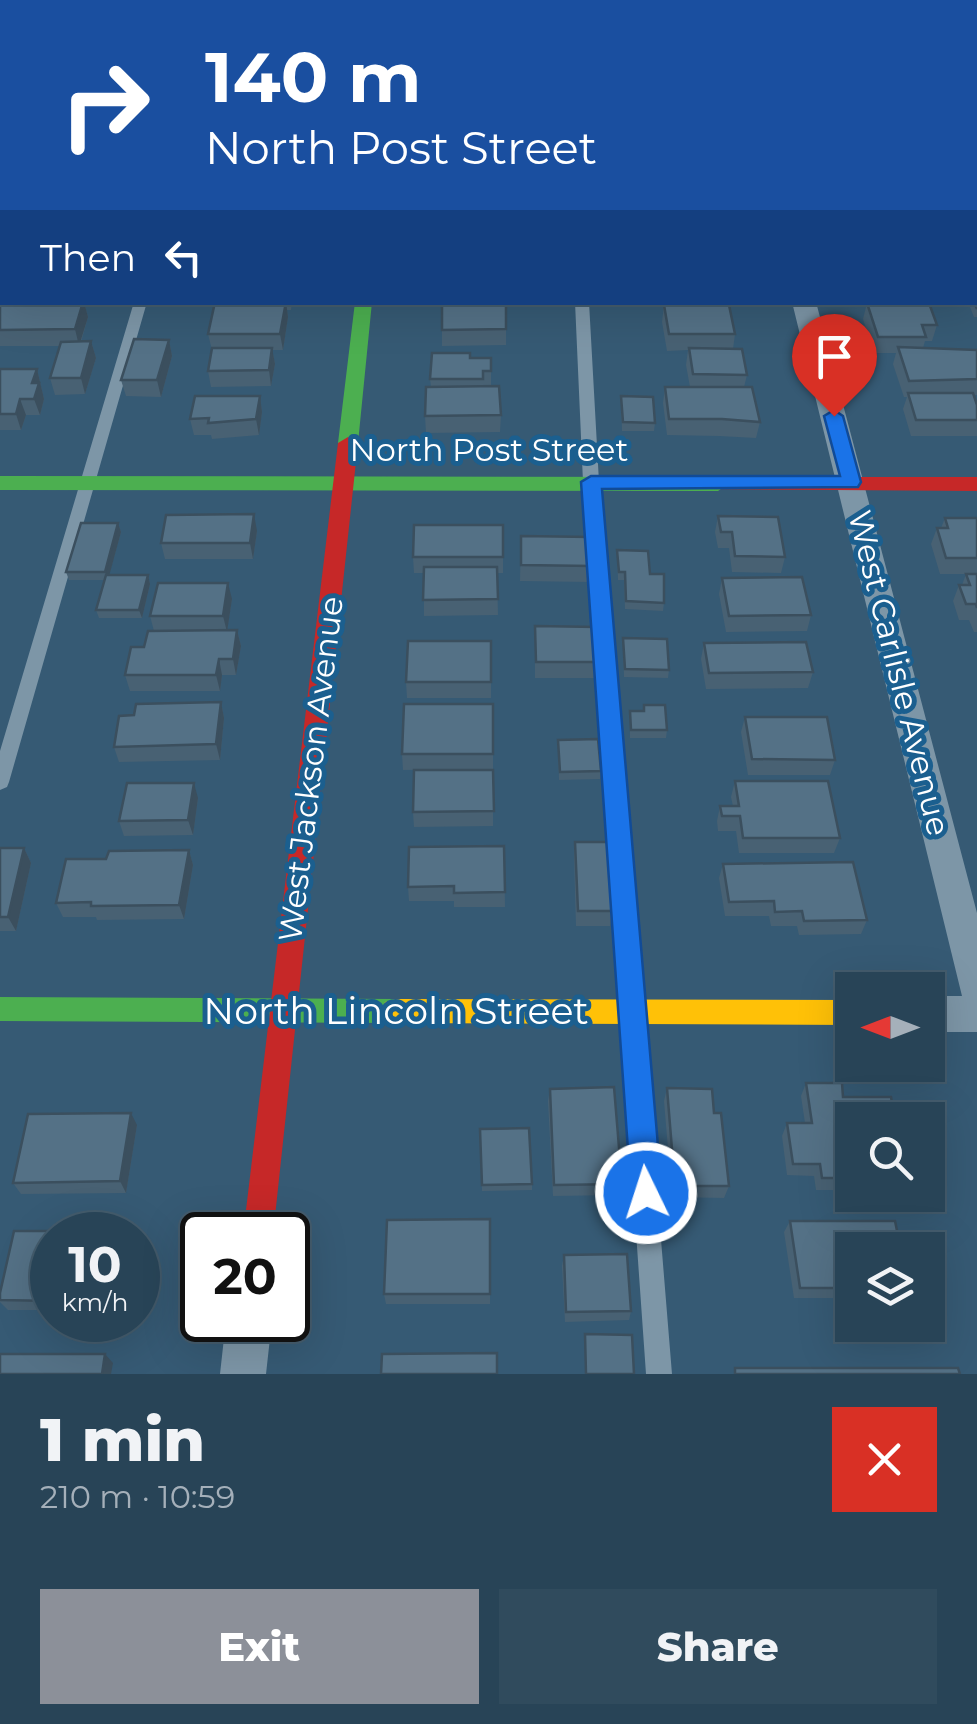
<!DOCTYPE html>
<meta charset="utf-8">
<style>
body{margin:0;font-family:Montserrat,sans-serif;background:#304b5d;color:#f1f3f6;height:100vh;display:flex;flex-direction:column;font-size:38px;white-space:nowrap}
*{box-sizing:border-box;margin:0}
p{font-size:32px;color:#a5b0ba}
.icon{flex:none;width:55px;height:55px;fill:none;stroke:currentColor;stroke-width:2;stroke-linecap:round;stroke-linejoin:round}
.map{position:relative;height:1374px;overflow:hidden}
.panel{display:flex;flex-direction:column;background:#284457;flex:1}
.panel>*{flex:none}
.hud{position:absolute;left:0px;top:0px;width:978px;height:305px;box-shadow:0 10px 40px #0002,0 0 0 2px #445c6d;background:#1a4fa0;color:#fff;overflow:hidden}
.needle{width:65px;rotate:270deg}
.tools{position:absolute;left:835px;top:972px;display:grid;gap:20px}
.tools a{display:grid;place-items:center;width:110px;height:110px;border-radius:0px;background:#284457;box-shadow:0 10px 40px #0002,0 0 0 2px #445c6d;font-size:50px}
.speed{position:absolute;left:30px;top:1212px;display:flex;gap:20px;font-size:50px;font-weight:700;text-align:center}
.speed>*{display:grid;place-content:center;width:130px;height:130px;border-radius:50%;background:#284457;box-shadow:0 10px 40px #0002,0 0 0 2px #445c6d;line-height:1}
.speed small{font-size:25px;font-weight:400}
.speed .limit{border:5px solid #111;border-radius:15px;background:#fff;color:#111}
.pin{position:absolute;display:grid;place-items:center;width:85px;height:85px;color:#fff;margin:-102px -42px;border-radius:50% 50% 50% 0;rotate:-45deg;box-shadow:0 0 10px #0007}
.pin .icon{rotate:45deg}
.me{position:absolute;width:110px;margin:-55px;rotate:356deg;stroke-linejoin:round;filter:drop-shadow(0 0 8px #0008)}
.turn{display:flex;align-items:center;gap:35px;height:210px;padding:0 40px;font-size:45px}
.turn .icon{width:130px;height:130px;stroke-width:2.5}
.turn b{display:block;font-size:70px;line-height:85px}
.then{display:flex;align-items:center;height:95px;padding:0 40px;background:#0003;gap:20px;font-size:38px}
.round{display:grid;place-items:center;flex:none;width:105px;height:105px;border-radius:0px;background:#304b5d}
.head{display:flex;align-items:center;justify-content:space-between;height:170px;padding:0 40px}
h1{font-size:60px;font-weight:800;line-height:75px}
.primary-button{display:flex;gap:20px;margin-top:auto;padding:20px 40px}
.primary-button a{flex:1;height:115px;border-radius:0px;background:#8c9099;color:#fff;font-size:40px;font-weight:800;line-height:115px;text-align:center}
.primary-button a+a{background:#304b5d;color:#f1f3f6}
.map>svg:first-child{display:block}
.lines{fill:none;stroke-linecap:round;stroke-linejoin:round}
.lane{fill:#7d96a7;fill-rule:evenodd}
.street{fill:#7d96a7;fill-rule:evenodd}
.fast{fill:#4caf50;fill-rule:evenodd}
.slow{fill:#ffc107;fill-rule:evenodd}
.jam{fill:#c62828;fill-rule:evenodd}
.wall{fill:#486173}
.shaded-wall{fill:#3b4f5e}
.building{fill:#547186;stroke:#3b4f5e;stroke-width:2.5}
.route{fill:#1a73e8;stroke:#114b97;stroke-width:2.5}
.labels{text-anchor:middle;stroke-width:10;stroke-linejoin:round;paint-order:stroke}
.street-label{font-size:32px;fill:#fff;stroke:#1b5f8f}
.near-street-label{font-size:38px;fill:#fff;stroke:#1b5f8f}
</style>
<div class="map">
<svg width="977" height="1374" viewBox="0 0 977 1374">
<rect width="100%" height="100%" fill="#365a74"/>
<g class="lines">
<!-- lane -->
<path class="lane" d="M975,186L977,187V198L975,197Z
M134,302H147L9,782L7,787L0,790V751Z
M575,302H589L599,482L672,1374H646L583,482Z"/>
<!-- street -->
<path class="street" d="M761,0H779L780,2H762Z
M0,149H2V161H0Z
M975,149H977V161H975Z
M792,302H816L977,913V1032H928V996H962Z
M226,1320H272L266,1374H220Z"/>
<!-- fast -->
<path class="fast" d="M355,302H372L358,443L348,449L338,443Z
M0,476L718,477L728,484L718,491L0,490Z
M0,997L395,999L405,1002L409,1011L405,1020L395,1023L0,1021Z"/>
<!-- slow -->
<path class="slow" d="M395,999L852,1000V1025L395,1023L385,1020L381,1011L385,1002Z"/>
<!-- jam -->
<path class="jam" d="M348,437L358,443L273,1235H243L338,443Z
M718,477H977V491L711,489L708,484L711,479Z"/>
</g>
<!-- wall -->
<path class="wall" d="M0,0L2,2V18L0,16Z
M959,0H977V9H975V2H960Z
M0,272H2V302H84L88,317L81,342L91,341L96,358L85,394L55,395L50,378L60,346H0Z
M977,287V317H974L968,302H975Z
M215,302H292L291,310H287L288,317L283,350H272L275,364L271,386L211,387L208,371L212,350L208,334Z
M676,302H732V306H729L735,334L733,349L747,375L744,387L760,422L756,438L719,436L667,435L663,403L665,387H690L686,365L688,350L667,351L662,322L664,305H676Z
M860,302L929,303L937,325L932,341H925L923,348L977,350V395H973L977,405V436H911L903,409L907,397H904L893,364L896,353H874L863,319L866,307H861Z
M506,304V345L442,346V305Z
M169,340L172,356L161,397L126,396L121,380Z
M470,358H491V386L501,415L500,432L426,433L425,416L431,387L430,379Z
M0,369H37L44,399L40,415H26L21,430H0Z
M260,396L262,412L259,435L212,439L211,435H194L190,419Z
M621,396L655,423L654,431H622Z
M718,516L785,557L781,573L732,572L729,548H718L715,532Z
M945,518H977V632H974L969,620H959L953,601L959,585H962L966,574H940L931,544L937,528H941Z
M118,523L121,532L109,575H148L150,584L142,618H99L96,610L104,580H69L66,572Z
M503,525V573H497L498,615L424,616V573H414L413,557Z
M257,531L253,559H165L161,543Z
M521,536L592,566L591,582L520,581Z
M617,550L664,603L663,611L625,609L624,580H618Z
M722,578L811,615L807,631L726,632L719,594Z
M232,599L227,630H237L241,646L236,675H222L220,691H130L125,675L154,631L150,616Z
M535,626L599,662L597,678H535Z
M623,638L669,670L668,678L624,677Z
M491,641V698H407L406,682Z
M704,643L813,672L808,688L706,689L701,659Z
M221,702L224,718L220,760L119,762L114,747L134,715Z
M493,704V769L403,770L402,754Z
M630,711L667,730L666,738H630Z
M745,717L835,760L830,775H748L741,732Z
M558,740L601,771L600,779L559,780Z
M493,770V826L414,827L413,812Z
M735,781L840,838L834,853H739L736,831H718L717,821L720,806H733L731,797Z
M198,798L193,835L124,836L119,821Z
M575,842L612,911L610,926H576L574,857Z
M504,846L505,907H454V901H409L408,887Z
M0,848H24L31,863L16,931H0Z
M189,850L193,865L184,919L97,920L96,917H63L56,903L106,859Z
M723,864L867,920L861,934L799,935L797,926H771L769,916H725L719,878Z
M806,1083L843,1097L852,1120V1190H816L814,1176L787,1175L782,1136L787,1123H805L801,1096Z
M667,1088L714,1113L729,1186L724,1198L672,1197L664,1101Z
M550,1089L622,1184L619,1195L553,1196L548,1101Z
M137,1125L126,1193L21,1194L13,1183Z
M480,1129L532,1184V1190L482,1191Z
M490,1219V1304H386L384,1294Z
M790,1221L852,1250V1298H794L784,1232Z
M52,1235V1310H8L0,1302V1293Z
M564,1255L631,1311L629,1320L565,1322L562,1266Z"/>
<!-- shaded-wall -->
<path class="shaded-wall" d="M84,302L88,317L79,346L75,329Z
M286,302L288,317L283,350L280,334Z
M169,340L172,356L161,397L157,380Z
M91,341L96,358L85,394L81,378Z
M272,348L275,364L271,386L269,370Z
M37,369L44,399L40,415L34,399L32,383Z
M260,396L262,412L259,435L256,419Z
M20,399L26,415L21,430L16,414Z
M254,514L257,531L253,559L250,543Z
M118,523L121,532L108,580L105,572Z
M148,575L150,584L142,618L139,610Z
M228,583L232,599L227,632L223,616Z
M237,630L241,646L236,675L233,659Z
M219,659L222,675L220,691L216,675Z
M221,702L224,718L220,760L216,744Z
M194,783L198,798L193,835L188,820Z
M24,848L31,863L16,931L8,917Z
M189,850L193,865L184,919L179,905Z
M131,1113L137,1125L126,1193L120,1181Z
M105,1354L113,1363L111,1374H102Z"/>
<!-- building -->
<path class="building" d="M0,0H40L39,2L2,3H0Z
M53,0H94L92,2H52Z
M105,0H145L144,2H103Z
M157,0H191L190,2H156Z
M204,0H247V2H203Z
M264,0H300L299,2H263Z
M385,0H418L417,2H386Z
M439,0H474V2H439Z
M487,0H526H520V2H500V0Z
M537,0H574L575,2H537Z
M587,0H618V2H587Z
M641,0H669V2H642Z
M692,0H722V2H693Z
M881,0H900L901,2H882Z
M907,0H929L930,2H908Z
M817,1H867L873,2H817Z
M975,96L977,98V121H975Z
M0,272H2V295H0Z
M975,287H977V309L974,302Z
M0,302H83L75,329L0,330Z
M215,302H286L280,334H208Z
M867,303H929L937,325H922L926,337H878Z
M506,304V329L442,330V305Z
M664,305H729L735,334H669Z
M134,339L169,340L157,380H121Z
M91,341L81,378H50L61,342Z
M898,347L977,350V379L909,381Z
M212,348H272L269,370L208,371Z
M689,348L742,349L747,375L693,374Z
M432,353H470V358H491V371H483V379H430Z
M0,369H37L32,383H39L34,399H20L16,414H0Z
M499,386L501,415L425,416L426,387Z
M665,387H752L760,422L722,419H669Z
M908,393H973L977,405V420H916Z
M195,396H260L256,419L208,423L209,418L190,419Z
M621,396L653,397L655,423L623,422Z
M254,514L250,543H161L166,515Z
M718,516L778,517L785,557L735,556L732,532H721Z
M945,518H977V558H946L937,528H948Z
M81,523H118L105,572H66Z
M414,525H503V557H413Z
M521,536L591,537L592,566L521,565Z
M617,550L648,551L650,574H664V603L626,601L625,572H619Z
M424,567H497L498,599L423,600Z
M966,574H977V608L976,604H966L959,585H970Z
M106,575H148L139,610H96Z
M802,577L811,615L729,616L722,578Z
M158,583H228L223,616H150Z
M535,626L597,627L599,662H536Z
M237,630L233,659H219L216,675H125L131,647H144L148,631Z
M623,638L667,639L669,670L625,669Z
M408,641H491V682H406Z
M806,642L813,672L709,673L704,643Z
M221,702L216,744L114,747L119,716L134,715L136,704Z
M404,704H493V754H402Z
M644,705H665L667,730H631L630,711H644Z
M745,717H827L835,760L752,759Z
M598,739L601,771L560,772L558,740Z
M414,770H493L494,811L413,812Z
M735,781H828L840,838H743L740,816H722L720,806H739Z
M127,783H194L188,820L119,821Z
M575,842H608L612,911H578Z
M504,846L505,892L454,893V886L408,887L409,847Z
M0,848H24L8,917H0Z
M189,850L179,905L91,906V902L56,903L66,859H106L109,851Z
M853,862L867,920L804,921L802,911L775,912L774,901L729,902L723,864Z
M806,1083H842L843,1097H891L895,1120H852V1178H822L820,1164H793L787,1123H812Z
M614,1087L622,1184L554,1185L550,1089Z
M667,1088L712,1089L714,1113H721L729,1186H675Z
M131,1113L120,1181L13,1183L28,1114Z
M529,1128L532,1184L482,1185L480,1129Z
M490,1219V1294H384L387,1220Z
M790,1221H895L901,1250H852V1288H800Z
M14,1231H108V1235H52V1301L0,1300V1293Z
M627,1254L631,1311L566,1312L564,1255Z
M585,1334L632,1335L634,1374H586Z
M497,1353V1374H381L382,1354Z
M0,1354H105L102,1374H0Z
M735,1368H958L960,1374H735Z"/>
<!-- route -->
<path class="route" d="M834,410L843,416L861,482L858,487L602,489L662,1193L657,1203L646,1208L636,1203L631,1193L581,482L591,476H840L824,416Z"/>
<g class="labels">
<!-- street labels -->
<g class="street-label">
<text x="489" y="461">North Post Street</text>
<text transform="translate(899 673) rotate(76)" y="11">West Carlisle Avenue</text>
<text transform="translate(311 769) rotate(-83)" y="11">West Jackson Avenue</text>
</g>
<!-- near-street labels -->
<g class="near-street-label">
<text x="396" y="1024">North Lincoln Street</text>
</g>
</g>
</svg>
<div class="tools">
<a><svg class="needle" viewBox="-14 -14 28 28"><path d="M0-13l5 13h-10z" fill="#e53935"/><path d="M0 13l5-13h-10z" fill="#a5b0ba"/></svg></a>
<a><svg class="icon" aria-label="search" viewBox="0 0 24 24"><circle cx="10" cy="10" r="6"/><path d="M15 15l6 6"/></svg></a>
<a><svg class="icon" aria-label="layers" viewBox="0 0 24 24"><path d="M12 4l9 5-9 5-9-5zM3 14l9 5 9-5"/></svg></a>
</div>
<div class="speed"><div>10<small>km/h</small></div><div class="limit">20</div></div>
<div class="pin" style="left:834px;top:416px;background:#d93025"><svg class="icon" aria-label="arrive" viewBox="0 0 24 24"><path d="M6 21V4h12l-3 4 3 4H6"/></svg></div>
<svg class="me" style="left:646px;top:1193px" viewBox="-20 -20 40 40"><circle r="17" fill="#1a73e8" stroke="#fff" stroke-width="3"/><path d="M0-11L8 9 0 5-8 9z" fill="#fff"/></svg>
<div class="hud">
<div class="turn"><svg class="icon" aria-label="right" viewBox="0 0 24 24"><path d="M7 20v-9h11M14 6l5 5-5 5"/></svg><div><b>140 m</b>North Post Street</div></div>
<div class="then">Then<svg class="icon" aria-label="left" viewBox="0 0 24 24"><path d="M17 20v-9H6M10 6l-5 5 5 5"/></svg></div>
</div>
</div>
<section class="panel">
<div class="head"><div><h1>1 min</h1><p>210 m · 10:59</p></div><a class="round" style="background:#d93025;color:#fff"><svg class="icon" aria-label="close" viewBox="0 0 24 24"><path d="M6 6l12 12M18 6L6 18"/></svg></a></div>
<div class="primary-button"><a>Exit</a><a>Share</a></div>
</section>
